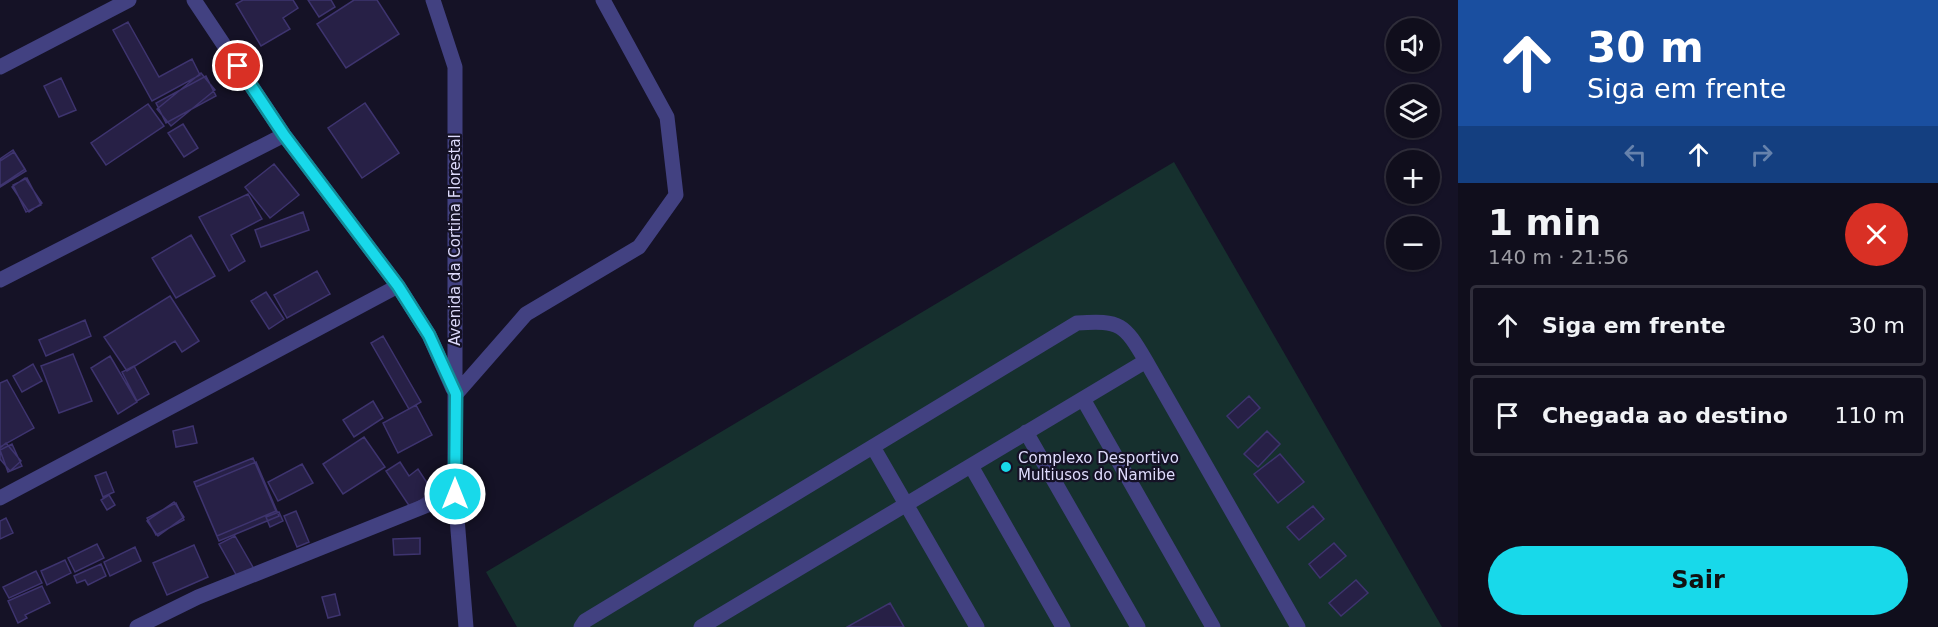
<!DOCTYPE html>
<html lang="pt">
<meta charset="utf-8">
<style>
body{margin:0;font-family:"DejaVu Sans",sans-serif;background:#1e1c29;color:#f1f3f6;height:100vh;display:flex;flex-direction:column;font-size:22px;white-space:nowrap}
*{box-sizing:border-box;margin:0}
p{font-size:20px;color:#9c9ca3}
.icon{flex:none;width:33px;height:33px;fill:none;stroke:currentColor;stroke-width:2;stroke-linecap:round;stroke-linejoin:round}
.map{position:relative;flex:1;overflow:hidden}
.panel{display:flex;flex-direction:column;background:#100e1c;width:480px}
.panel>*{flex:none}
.hud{background:#1a4fa0;color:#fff;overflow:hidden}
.tools{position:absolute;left:1386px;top:18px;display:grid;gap:12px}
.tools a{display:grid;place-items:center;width:54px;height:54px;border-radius:50%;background:#100e1c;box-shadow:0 2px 4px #0004,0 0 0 2px #302e3b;font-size:30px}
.pin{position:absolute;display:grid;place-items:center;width:51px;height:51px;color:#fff;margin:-26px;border:3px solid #fff;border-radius:50%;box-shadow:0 2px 6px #0007}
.me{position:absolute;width:66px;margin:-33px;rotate:0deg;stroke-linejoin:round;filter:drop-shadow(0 0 4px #0008)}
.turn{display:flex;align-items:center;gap:21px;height:126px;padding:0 30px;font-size:27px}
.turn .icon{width:78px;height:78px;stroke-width:2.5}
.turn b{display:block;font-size:42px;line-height:51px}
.lanes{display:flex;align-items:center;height:57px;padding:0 30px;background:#0003;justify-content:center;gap:30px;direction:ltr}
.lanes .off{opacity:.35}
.round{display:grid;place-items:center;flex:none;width:63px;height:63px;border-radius:32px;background:#1e1c29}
.overview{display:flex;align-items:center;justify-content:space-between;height:102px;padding:0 30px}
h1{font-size:36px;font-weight:700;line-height:45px}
.primary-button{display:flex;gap:12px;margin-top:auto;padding:12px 30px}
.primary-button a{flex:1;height:69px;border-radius:36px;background:#18d9ea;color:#111;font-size:24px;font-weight:700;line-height:69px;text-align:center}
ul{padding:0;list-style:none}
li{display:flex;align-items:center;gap:18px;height:81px;margin:0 12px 9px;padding:0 18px;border:3px solid #302e3b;border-radius:6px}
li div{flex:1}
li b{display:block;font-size:22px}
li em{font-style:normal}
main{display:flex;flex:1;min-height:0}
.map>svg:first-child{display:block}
.green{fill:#16302e}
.building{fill:#272046;stroke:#3e346f;stroke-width:1.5}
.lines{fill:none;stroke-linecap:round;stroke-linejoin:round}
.minor{stroke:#424181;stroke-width:15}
.route-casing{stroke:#108d98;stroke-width:15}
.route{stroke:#18d9ea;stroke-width:10}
.poi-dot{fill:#18d9ea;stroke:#151226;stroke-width:2}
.labels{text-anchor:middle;stroke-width:4.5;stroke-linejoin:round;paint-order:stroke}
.street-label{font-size:15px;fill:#dedbfc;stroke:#151226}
.poi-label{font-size:15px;fill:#dedbfc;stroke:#151226;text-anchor:start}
</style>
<main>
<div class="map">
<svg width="1458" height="627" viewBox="0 0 1458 627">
<rect width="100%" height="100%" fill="#151226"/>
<!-- green -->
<path class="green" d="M1174,162L1442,627H517L486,572Z"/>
<!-- building -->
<path class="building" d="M243,0H293L298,8L283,18L290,29L261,46L236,4Z
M243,0H293L298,8L283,18L290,29L261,46L236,4Z
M308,0H331L335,7L319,17Z
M308,0H331L335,7L319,17Z
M354,0H377L399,34L346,68L317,24Z
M354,0H377L399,34L346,68L317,24Z
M128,22L159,77L192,59L200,75L152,101L113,30Z
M201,73L215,90L171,126L157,109Z
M206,76L216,96L166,123L156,103Z
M61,78L76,110L59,117L44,86Z
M365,103L399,153L362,178L328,128Z
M365,103L399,153L362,178L328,128Z
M148,104L164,126L106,165L91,143Z
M148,104L164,126L106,165L91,143Z
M183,124L198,148L184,157L168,133Z
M183,124L198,148L184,157L168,133Z
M13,150L25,169L0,186V159Z
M14,152L26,171L0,187V161Z
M274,164L299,195L270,218L245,187Z
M274,164L299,195L270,218L245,187Z
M25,178L42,203L29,212L12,187Z
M27,178L41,205L26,212L13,185Z
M248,194L262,219L231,235L245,261L229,271L199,217Z
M248,194L262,219L231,235L245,261L229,271L199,217Z
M303,212L309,230L261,247L255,230Z
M303,212L309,230L261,247L255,230Z
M191,235L215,276L176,298L152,258Z
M191,235L215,276L176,298L152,258Z
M317,271L330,294L287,318L274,295Z
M266,292L284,319L269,329L251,301Z
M170,296L199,341L182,352L175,341L127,371L104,337Z
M170,296L199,341L182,352L175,341L127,371L104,337Z
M85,320L91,336L46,356L39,340Z
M85,320L91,336L46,356L39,340Z
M383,336L421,402L409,409L371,343Z
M73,354L92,401L59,413L41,366Z
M73,354L92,401L59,413L41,366Z
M110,356L137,402L118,414L91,368Z
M110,356L137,402L118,414L91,368Z
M33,364L42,381L22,392L13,376Z
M33,364L42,381L22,392L13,376Z
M134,366L149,394L137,401L122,372Z
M134,366L149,394L137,401L122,372Z
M7,380L34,428L0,447V383Z
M7,380L34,428L0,447V383Z
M1249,396L1260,408L1238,428L1227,416Z
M1249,396L1260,408L1238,428L1227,416Z
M373,401L383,418L354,437L343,420Z
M416,405L432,435L398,453L383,423Z
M416,405L432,435L398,453L383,423Z
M193,426L197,443L176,447L173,431Z
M193,426L197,443L176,447L173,431Z
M1267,431L1280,444L1258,467L1244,454Z
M1267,431L1280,444L1258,467L1244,454Z
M364,437L385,467L343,494L323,464Z
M364,437L385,467L343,494L323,464Z
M6,443L21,461L10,471L0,459V448Z
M12,444L22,466L8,472L0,450Z
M1280,454L1304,482L1278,503L1254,474Z
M1280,454L1304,482L1278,503L1254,474Z
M253,458L276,511L217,536L194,482Z
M256,462L279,516L219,541L196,487Z
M400,462L409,476L418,469L433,492L410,507L386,471Z
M400,462L409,476L418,469L433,492L410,507L386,471Z
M302,464L313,483L278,501L268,482Z
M302,464L313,483L278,501L268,482Z
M106,472L114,492L103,497L95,476Z
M109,495L115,505L107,510L101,500Z
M174,502L184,517L158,536L147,521Z
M176,503L184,520L156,535L147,518Z
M1313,506L1324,519L1299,540L1287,527Z
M1313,506L1324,519L1299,540L1287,527Z
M296,511L309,542L297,547L284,516Z
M279,512L283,521L270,527L266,517Z
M6,518L13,533L0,539V521Z
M235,536L254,569L238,578L219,544Z
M235,536L254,569L238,578L219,544Z
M420,538V554L394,555L393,539Z
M420,538V554L394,555L393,539Z
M1334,543L1346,556L1320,578L1309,564Z
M1334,543L1346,556L1320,578L1309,564Z
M97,544L104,558L75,572L68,558Z
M194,545L208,577L167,595L153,563Z
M194,545L208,577L167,595L153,563Z
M135,547L141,561L110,576L104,562Z
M65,560L71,573L47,585L41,571Z
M101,564L106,576L88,585L85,580L77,583L74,576Z
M36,571L42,583L9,598L3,587Z
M1356,580L1368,593L1341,616L1329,603Z
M1356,580L1368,593L1341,616L1329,603Z
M42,586L50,603L25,615L27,618L18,623L8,601Z
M335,594L340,615L328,618L322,597Z
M335,594L340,615L328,618L322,597Z
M890,603L904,627H847Z"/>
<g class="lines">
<!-- minor -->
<path class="minor" d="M194,0L284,135L398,286L429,335L453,389
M433,0L455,67V494L466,627
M0,67L129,0
M0,280L284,135
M456,394L526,314L639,247L676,195L667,117L603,0
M1083,399L1213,627
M1026,432L1138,627
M873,447L977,627
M971,466L1063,627
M0,498L398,286
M137,627L198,597L455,494
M581,627L585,621L1077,323C1121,320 1124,324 1146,361L1298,627
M701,627L1146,361"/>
</g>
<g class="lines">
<!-- route casing -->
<g class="route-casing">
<path id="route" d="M238,66L284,135L398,286L429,335L456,394L455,494"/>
</g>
<!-- route -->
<use href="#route" class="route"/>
</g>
<!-- markers -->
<circle class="poi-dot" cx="1006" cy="467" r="6"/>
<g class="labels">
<!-- street labels -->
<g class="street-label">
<text transform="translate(455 240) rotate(-90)" y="5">Avenida da Cortina Florestal</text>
</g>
<!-- poi labels -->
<g class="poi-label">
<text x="1018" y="463">Complexo Desportivo<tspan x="1018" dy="17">Multiusos do Namibe</tspan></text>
</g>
</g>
</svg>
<div class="tools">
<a><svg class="icon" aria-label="sound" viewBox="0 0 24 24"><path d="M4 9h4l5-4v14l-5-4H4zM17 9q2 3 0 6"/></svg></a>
<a><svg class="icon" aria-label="layers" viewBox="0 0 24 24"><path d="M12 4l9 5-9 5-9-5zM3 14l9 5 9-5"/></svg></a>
<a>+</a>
<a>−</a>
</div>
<div class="pin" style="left:238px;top:66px;background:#d93025"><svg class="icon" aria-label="arrive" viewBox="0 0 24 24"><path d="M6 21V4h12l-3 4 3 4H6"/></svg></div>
<svg class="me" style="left:455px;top:494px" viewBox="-20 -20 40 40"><circle r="17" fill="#18d9ea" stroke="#fff" stroke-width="3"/><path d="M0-11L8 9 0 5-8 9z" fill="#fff"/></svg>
</div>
<section class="panel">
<div class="hud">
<div class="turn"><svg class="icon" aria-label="ahead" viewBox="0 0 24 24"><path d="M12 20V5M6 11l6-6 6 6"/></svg><div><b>30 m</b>Siga em frente</div></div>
<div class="lanes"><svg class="icon off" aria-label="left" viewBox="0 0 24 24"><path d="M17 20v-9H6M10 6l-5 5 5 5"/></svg><svg class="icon" aria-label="ahead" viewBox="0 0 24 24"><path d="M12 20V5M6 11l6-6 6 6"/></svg><svg class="icon off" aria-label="right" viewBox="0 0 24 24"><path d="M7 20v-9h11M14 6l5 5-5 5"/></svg></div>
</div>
<div class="overview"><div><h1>1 min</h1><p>140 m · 21:56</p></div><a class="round" style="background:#d93025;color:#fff"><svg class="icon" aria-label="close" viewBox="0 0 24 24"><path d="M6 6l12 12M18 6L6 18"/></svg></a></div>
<ul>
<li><svg class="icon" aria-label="ahead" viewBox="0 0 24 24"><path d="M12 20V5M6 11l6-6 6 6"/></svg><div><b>Siga em frente</b></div><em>30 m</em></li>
<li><svg class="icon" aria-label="arrive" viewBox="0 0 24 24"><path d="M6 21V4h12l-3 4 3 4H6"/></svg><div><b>Chegada ao destino</b></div><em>110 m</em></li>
</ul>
<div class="primary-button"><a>Sair</a></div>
</section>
</main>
